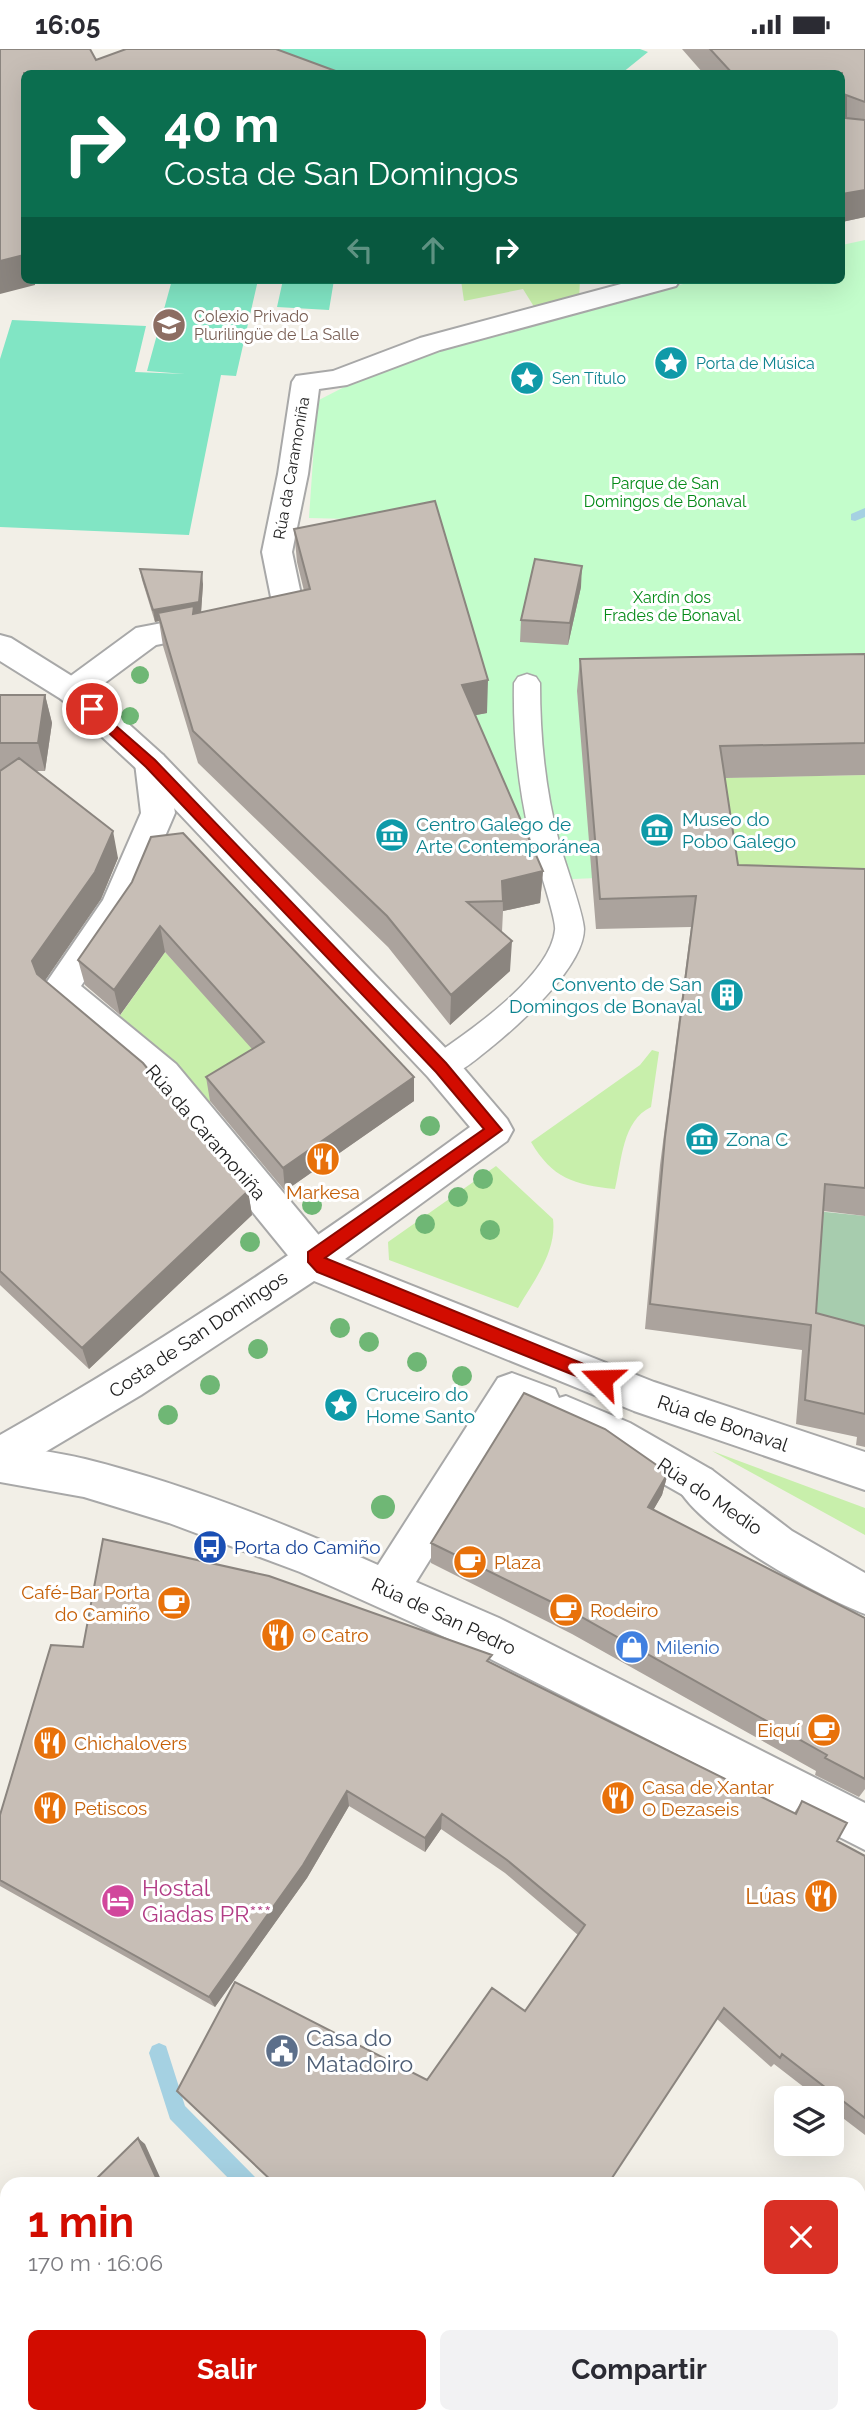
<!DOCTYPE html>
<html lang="es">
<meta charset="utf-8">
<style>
body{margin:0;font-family:Raleway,sans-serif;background:#f2f2f3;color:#2b2b33;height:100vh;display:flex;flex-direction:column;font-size:26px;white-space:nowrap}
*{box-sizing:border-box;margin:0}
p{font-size:23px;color:#7c7c81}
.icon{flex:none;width:38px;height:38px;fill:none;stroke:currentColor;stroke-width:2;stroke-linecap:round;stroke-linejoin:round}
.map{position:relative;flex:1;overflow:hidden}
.panel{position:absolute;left:0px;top:2128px;width:866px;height:247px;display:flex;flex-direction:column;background:#fff;border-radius:21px 21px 0 0;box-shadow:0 7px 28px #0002}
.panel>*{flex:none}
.guide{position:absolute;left:21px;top:21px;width:824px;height:214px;border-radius:10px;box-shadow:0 7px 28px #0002;background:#0b6e4f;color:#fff;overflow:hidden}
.controls{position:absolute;left:774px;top:2037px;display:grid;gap:14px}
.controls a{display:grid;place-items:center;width:70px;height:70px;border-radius:10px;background:#fff;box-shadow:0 7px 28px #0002;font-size:35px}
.pin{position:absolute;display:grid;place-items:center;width:60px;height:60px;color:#fff;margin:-30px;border:4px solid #fff;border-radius:50%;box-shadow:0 2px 7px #0007}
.me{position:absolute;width:77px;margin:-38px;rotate:292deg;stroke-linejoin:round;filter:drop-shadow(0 0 5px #0008)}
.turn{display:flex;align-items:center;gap:24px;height:147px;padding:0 28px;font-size:32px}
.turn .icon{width:91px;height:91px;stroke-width:2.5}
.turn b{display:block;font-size:49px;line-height:60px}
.lanes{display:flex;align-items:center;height:66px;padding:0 28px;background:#0003;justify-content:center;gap:35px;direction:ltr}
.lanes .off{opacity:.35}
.round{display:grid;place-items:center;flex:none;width:74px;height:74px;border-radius:10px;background:#f2f2f3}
.summary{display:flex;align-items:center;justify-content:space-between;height:119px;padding:0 28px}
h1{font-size:42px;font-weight:700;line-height:52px;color:#d20c00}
.action{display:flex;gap:14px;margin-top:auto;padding:14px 28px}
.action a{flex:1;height:80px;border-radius:10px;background:#d20c00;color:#fff;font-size:28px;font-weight:700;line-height:80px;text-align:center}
.action a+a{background:#f2f2f3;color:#2b2b33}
.status{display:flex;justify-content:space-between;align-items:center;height:49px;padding:0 35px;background:#fff;direction:ltr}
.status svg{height:19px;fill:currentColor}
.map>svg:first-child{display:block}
.grass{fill:#c8efab}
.cemetery{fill:#a7ccae}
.park{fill:#c3fdcb}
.pitch{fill:#81e5c4}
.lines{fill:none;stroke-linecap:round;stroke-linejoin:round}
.stream{fill:#a5d1e2;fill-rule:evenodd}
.service-casing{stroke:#a8a8a8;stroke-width:3}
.pedestrian-casing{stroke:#a8a8a8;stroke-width:4}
.minor-casing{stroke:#a8a8a8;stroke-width:4}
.service{fill:#fff;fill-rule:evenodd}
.pedestrian{fill:#fff;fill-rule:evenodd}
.minor{fill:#fff;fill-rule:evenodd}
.tree{fill:#6fb775}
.wall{fill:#aba39d}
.shaded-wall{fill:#8b857f}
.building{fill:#c7beb6;stroke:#8b857f;stroke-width:2}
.route{fill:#d20c00;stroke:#880800;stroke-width:2}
.labels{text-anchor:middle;stroke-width:6;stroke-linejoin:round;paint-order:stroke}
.far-education-label{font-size:16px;fill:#785e54;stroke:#fff;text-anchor:start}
.far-culture-label{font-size:16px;fill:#0d838f;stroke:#fff;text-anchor:start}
.far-street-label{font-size:16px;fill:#212121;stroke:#fff}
.far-park-label{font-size:16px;fill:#048a17;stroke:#fff}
.culture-label{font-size:19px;fill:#0d838f;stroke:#fff;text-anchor:start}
.street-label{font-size:19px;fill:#212121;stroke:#fff}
.food-label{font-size:19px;fill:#c56008;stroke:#fff;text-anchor:start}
.transit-label{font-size:19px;fill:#164399;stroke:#fff;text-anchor:start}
.shop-label{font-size:19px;fill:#366cbe;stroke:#fff;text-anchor:start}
.near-hotel-label{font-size:23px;fill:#b23c85;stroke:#fff;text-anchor:start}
.near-food-label{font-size:23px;fill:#c56008;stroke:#fff;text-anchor:end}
.near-service-label{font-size:23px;fill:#4e5e75;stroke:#fff;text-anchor:start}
</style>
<div class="status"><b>16:05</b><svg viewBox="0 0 49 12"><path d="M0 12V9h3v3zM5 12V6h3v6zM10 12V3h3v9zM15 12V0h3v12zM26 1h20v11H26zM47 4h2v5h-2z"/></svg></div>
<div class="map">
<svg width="865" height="2374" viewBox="0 0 865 2374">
<rect width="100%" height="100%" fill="#f2efe7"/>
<!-- grass -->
<path class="grass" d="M461,231H580L579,250L536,261L523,240L464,252Z
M865,726V851L732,847L714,729Z
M165,903L225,969L296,927L247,1029L208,1054L114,975Z
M652,1001L659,1003L651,1058C622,1072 622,1111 615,1140C574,1136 552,1129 531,1093L640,1016Z
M496,1117L553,1170C557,1203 534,1231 518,1259L389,1211L388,1193Z
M712,1402L865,1459V1486Z"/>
<!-- cemetery -->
<path class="cemetery" d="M816,1162L865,1167V1305L807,1297Z"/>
<!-- park -->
<path class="park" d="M865,191V637L577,642L597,829L525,832L461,669L486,663L432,472L309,469L317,352L383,318L530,274L699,231H842V196Z
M566,2368H752L763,2374H566Z"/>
<!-- pitch -->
<path class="pitch" d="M251,0H640L648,3L622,24H317Z
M172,231H258L236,327L221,326L189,486L0,478V310L12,271L146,277L135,323L185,325L147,322Z
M283,231H334L329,261L277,258Z"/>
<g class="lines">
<!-- stream -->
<path class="stream" d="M865,459V468L855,472L851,471V465Z
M159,1994L166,1997L185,2057L255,2128L258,2135H234L170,2070L149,2004L152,1997Z
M494,2368H528L531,2374H497Z"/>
<!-- service casing -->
<g class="service-casing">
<path id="service" d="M527,625L536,628L540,634C540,688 545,740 559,793C564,811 584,866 584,880C584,917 521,974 494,996C477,1009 453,1034 430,1027L426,1018L430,1009C467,984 550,928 555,881C557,870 534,805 530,788C518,737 513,686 514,634L518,628Z"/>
</g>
<!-- pedestrian casing -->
<g class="pedestrian-casing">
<path id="pedestrian" d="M636,231H680L676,237L440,301L347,336L319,340L308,425L292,503L304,560L300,567L156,596L83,650L72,653L61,650L56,642L61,634L136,579L272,553L262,503L278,425L292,333L296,327L333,322L420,289Z
M151,702L163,706L167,714L175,764L135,857L81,937L176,1015L327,1196L332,1208L327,1220L313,1225L299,1220L150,1037L47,950L42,940L103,851L141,764L135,714L139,706Z
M512,1324L555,1340L559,1349L566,1347L630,1374L712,1421L718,1435L712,1449L697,1454L602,1400L552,1378L547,1369L541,1371L521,1364L416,1533L499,1569L865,1754V1801L469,1599L300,1523L169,1474L84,1448L0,1433V1395C28,1400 57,1403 85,1410C185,1435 284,1474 378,1516L498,1329Z"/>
</g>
<!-- minor casing -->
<g class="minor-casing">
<path id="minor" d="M0,586L11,589L83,634L163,706L454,1008L507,1070L513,1081L507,1092L345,1210L654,1333L865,1403V1441L634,1362L314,1232L141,1346L15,1421L0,1427V1386C164,1293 318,1189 470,1078L428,1028L139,722L61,650L0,612Z
M697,1416L712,1421L792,1482L865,1524V1565C818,1547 697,1481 676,1435L682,1421Z"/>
</g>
<!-- service -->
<use href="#service" class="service"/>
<!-- pedestrian -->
<use href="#pedestrian" class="pedestrian"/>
<!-- minor -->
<use href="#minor" class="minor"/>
</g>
<!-- trees -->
<g class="tree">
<circle cx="140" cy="626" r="9"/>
<circle cx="130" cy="667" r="9"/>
<circle cx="430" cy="1077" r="10"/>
<circle cx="483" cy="1130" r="10"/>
<circle cx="458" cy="1148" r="10"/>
<circle cx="312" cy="1156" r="10"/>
<circle cx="425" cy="1175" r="10"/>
<circle cx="490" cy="1181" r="10"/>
<circle cx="250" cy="1193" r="10"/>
<circle cx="340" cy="1279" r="10"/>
<circle cx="369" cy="1293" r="10"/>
<circle cx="258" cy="1300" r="10"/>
<circle cx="417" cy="1313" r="10"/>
<circle cx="462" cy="1327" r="10"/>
<circle cx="210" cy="1336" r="10"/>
<circle cx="168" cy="1366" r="10"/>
<circle cx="383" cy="1458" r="12"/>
</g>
<!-- wall -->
<path class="wall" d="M682,0H865V168L842,173V24H703Z
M294,480L487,664L475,666L543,822L540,854L503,862L502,883L510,922L450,976L388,898L198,714L163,597L159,572L155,573L142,531L140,520L203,535L201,563L304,542L297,513Z
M581,538L568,596L520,593L521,571Z
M865,605V726L725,729L738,816L865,820V1167L823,1162L816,1264L865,1277V1398L856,1396L857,1388L796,1375L802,1301L645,1280L660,1116L691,878L596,880L577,642L580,610Z
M0,646H45L52,674L45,722H35L118,809L101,850L45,931L248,1142L252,1166L89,1320L0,1236Z
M132,833L414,1052L285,1142L210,1052L206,1028L252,1000L165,903L120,966L85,936L78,911Z
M668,1424L662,1446L653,1461L865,1569V1740L859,1748L815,1726L816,1722L572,1585L431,1514V1494Z
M83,1598L491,1614L794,1764L802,1752L837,1792L865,1807V2086L831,2060V2049H818L774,2015L771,2018L717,1970L608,2135H274L177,2042L427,2031L525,1962L578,1886L505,1824L441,1780L425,1803L349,1757L307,1829L215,1958L0,1837V1766Z"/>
<!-- shaded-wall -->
<path class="shaded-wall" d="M865,141V168L842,173V145Z
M24,206V231H44L35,233V236L0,245V212Z
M582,517L581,538L568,596L570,574Z
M202,523L203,535L201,564L195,565L158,564L159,572L155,573L153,561Z
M488,631L487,664L461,669L462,636Z
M45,646L52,674L45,722L38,694Z
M113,782L118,809L101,850L40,939L32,912Z
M543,822L540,854L503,862L502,832Z
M160,877L165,903L120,966L114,941Z
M512,892L510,922L450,976L451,946Z
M414,1028V1052L285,1142L283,1119Z
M248,1142L252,1166L89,1320L82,1299Z
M668,1424L662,1446L643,1479L648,1458Z
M347,1742L349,1757L307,1829L215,1958L209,1948Z
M442,1765L441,1780L425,1803V1789Z
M138,2089L145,2095L163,2135H159Z
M49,2368H59V2374H49Z"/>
<!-- building -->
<path class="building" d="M0,0H90L96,11L126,0H276L341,24H24V206L0,212Z
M710,0H865V53L846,46V69L865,71V141L842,145V24H732Z
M435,452L488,631L462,636L543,822L502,832L503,852L467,853L512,892L451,946L387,867L193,682L158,564L194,557L193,565L310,540L294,480Z
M535,510L582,517L570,574L521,571Z
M140,520L202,523L199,553L153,561Z
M865,605V694L720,697L738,816L865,820V1139L825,1135L816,1264L865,1277V1365L805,1351L811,1276L650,1255L665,1088L696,847L600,850L580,610Z
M0,646H45L38,694H0Z
M19,709L113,782L95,823L32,912L37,925L143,1014L248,1142L82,1299L0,1222V722Z
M183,784L414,1028L283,1119L206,1028L264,993L160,877L114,941L78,911L132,833L151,788Z
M524,1344L605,1380L668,1424L648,1458L865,1569V1730L825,1709L827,1706L576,1565L431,1494Z
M103,1490L269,1527L492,1606L487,1612L796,1765L802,1752L847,1774L837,1792L865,1807V2069L782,2005L780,2009L724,1959L608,2135H275L177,2042L235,1933L427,2031L492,1939L525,1962L585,1876L507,1811L442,1765L425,1789L347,1742L303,1816L209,1948L0,1831V1766L51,1596L83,1598Z
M138,2089L159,2135H91Z
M7,2182V2368H49V2374H0V2184Z"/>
<!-- route -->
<path class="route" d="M92,656L155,711L446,1014L502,1081L325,1209L608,1325V1335H596L317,1223L308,1213V1203L484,1080L436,1023L146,718L87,664L85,660Z"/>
<!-- icons -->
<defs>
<g id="school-disc" transform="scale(1.75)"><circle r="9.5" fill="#8d6e63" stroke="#fff"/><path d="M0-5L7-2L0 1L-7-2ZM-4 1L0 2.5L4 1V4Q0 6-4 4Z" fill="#fff"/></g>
<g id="sight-disc" transform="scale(1.75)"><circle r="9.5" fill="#0f9aa8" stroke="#fff"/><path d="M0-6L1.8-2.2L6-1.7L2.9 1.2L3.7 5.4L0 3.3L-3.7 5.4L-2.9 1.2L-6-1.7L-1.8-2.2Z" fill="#fff"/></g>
<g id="museum-disc" transform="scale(1.75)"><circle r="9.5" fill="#0f9aa8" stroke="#fff"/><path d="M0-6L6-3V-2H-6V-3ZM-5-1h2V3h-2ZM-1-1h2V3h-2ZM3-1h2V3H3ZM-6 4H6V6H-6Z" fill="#fff"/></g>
<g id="building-disc" transform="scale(1.75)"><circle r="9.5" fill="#0f9aa8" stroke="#fff"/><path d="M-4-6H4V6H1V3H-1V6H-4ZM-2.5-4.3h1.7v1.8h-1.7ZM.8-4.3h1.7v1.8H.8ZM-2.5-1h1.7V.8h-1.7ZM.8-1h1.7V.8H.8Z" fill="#fff"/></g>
<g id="restaurant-disc" transform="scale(1.75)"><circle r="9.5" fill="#e8710a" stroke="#fff"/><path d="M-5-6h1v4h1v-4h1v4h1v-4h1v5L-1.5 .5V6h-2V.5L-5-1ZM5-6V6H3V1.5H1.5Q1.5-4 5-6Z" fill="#fff"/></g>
<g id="bus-disc" transform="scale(1.75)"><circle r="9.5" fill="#1a4fb4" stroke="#fff"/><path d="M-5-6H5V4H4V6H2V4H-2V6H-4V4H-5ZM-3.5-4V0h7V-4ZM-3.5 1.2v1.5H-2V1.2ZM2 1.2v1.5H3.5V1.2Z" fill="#fff"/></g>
<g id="cafe-disc" transform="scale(1.75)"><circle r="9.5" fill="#e8710a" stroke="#fff"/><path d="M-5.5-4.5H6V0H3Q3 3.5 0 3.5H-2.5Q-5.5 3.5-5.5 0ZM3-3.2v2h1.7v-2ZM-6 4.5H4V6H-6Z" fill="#fff"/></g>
<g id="shop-disc" transform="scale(1.75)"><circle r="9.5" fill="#3f7fe0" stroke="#fff"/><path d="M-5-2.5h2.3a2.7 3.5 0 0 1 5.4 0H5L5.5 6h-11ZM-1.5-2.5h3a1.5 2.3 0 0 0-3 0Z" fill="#fff"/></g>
<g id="hotel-disc" transform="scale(1.75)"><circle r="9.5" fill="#d1479c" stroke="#fff"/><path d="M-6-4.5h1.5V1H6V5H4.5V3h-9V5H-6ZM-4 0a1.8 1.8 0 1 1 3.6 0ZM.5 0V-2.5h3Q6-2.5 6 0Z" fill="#fff"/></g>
<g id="civic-disc" transform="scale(1.75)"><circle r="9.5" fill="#5c6f8a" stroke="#fff"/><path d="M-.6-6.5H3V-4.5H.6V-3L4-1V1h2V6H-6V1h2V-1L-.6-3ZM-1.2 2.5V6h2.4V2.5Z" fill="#fff"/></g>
</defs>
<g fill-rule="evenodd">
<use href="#school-disc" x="169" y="276"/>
<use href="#sight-disc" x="671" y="314"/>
<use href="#sight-disc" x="527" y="329"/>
<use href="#museum-disc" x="657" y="781"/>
<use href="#museum-disc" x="392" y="786"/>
<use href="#building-disc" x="727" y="946"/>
<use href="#museum-disc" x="702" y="1090"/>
<use href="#restaurant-disc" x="323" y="1110"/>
<use href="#sight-disc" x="341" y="1356"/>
<use href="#bus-disc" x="210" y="1498"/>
<use href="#cafe-disc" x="470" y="1513"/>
<use href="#cafe-disc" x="174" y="1554"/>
<use href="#cafe-disc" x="566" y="1561"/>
<use href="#restaurant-disc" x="278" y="1586"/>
<use href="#shop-disc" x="632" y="1598"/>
<use href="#cafe-disc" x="824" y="1681"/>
<use href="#restaurant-disc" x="50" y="1694"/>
<use href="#restaurant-disc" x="618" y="1749"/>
<use href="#restaurant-disc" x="50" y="1759"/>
<use href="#restaurant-disc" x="821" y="1847"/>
<use href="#hotel-disc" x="118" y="1852"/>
<use href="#civic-disc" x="282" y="2002"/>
</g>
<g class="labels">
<!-- far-education labels -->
<g class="far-education-label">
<text x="194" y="273">Colexio Privado<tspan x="194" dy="18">Plurilingüe de La Salle</tspan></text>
</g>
<!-- far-culture labels -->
<g class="far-culture-label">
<text x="696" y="320">Porta de Música</text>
<text x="552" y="335">Sen Título</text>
</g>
<!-- far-street labels -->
<g class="far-street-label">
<text transform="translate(291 419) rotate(-80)" y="6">Rúa da Caramoniña</text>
</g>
<!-- far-park labels -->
<g class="far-park-label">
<text x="665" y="440">Parque de San<tspan x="665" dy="18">Domingos de Bonaval</tspan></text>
<text x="672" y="554">Xardín dos<tspan x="672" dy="18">Frades de Bonaval</tspan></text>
</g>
<!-- culture labels -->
<g class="culture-label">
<text x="682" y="777">Museo do<tspan x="682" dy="22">Pobo Galego</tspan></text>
<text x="416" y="782">Centro Galego de<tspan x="416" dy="22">Arte Contemporánea</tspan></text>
<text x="702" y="942" text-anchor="end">Convento de San<tspan x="702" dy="22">Domingos de Bonaval</tspan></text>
<text x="726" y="1097">Zona C</text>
<text x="366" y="1352">Cruceiro do<tspan x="366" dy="22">Home Santo</tspan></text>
</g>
<!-- street labels -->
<g class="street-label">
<text transform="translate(206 1083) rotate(49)" y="7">Rúa da Caramoniña</text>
<text transform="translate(198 1285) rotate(-34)" y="7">Costa de San Domingos</text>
<text transform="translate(723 1374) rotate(19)" y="7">Rúa de Bonaval</text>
<text transform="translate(710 1447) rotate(34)" y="7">Rúa do Medio</text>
<text transform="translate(444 1567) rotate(25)" y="7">Rúa de San Pedro</text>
</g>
<!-- food labels -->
<g class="food-label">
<text x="323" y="1150" text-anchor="middle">Markesa</text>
<text x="494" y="1520">Plaza</text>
<text x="150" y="1550" text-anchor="end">Café-Bar Porta<tspan x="150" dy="22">do Camiño</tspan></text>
<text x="590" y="1568">Rodeiro</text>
<text x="302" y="1593">O Catro</text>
<text x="800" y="1688" text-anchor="end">Eiquí</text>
<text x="74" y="1701">Chichalovers</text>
<text x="642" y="1745">Casa de Xantar<tspan x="642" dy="22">O Dezaseis</tspan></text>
<text x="74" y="1766">Petiscos</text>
</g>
<!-- transit labels -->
<g class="transit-label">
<text x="234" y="1505">Porta do Camiño</text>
</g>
<!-- shop labels -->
<g class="shop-label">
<text x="656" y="1605">Milenio</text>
</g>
<!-- near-hotel labels -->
<g class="near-hotel-label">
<text x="142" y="1847">Hostal<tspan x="142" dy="26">Giadas PR***</tspan></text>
</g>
<!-- near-food labels -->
<g class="near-food-label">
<text x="796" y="1855">Lúas</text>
</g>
<!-- near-service labels -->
<g class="near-service-label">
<text x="306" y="1997">Casa do<tspan x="306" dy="26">Matadoiro</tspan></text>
</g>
</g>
</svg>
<div class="controls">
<a><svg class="icon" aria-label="layers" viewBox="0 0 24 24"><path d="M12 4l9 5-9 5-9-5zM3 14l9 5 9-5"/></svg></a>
</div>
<div class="pin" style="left:92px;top:660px;background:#d93025"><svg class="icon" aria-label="arrive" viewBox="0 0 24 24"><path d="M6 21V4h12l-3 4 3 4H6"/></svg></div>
<svg class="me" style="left:602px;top:1330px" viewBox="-20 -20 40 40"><path d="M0-17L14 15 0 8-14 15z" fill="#d20c00" stroke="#fff" stroke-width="4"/></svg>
<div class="guide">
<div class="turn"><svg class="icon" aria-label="right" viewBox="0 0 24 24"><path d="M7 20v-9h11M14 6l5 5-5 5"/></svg><div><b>40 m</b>Costa de San Domingos</div></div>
<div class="lanes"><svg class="icon off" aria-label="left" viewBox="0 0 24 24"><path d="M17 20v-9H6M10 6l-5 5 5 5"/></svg><svg class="icon off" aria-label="ahead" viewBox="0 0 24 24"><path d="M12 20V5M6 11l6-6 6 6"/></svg><svg class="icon" aria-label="right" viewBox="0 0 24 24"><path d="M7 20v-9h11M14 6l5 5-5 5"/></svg></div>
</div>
<section class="panel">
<div class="summary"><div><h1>1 min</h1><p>170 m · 16:06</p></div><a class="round" style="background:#d93025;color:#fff"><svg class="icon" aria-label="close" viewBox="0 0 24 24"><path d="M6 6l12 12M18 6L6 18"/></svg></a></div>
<div class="action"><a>Salir</a><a>Compartir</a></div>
</section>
</div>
